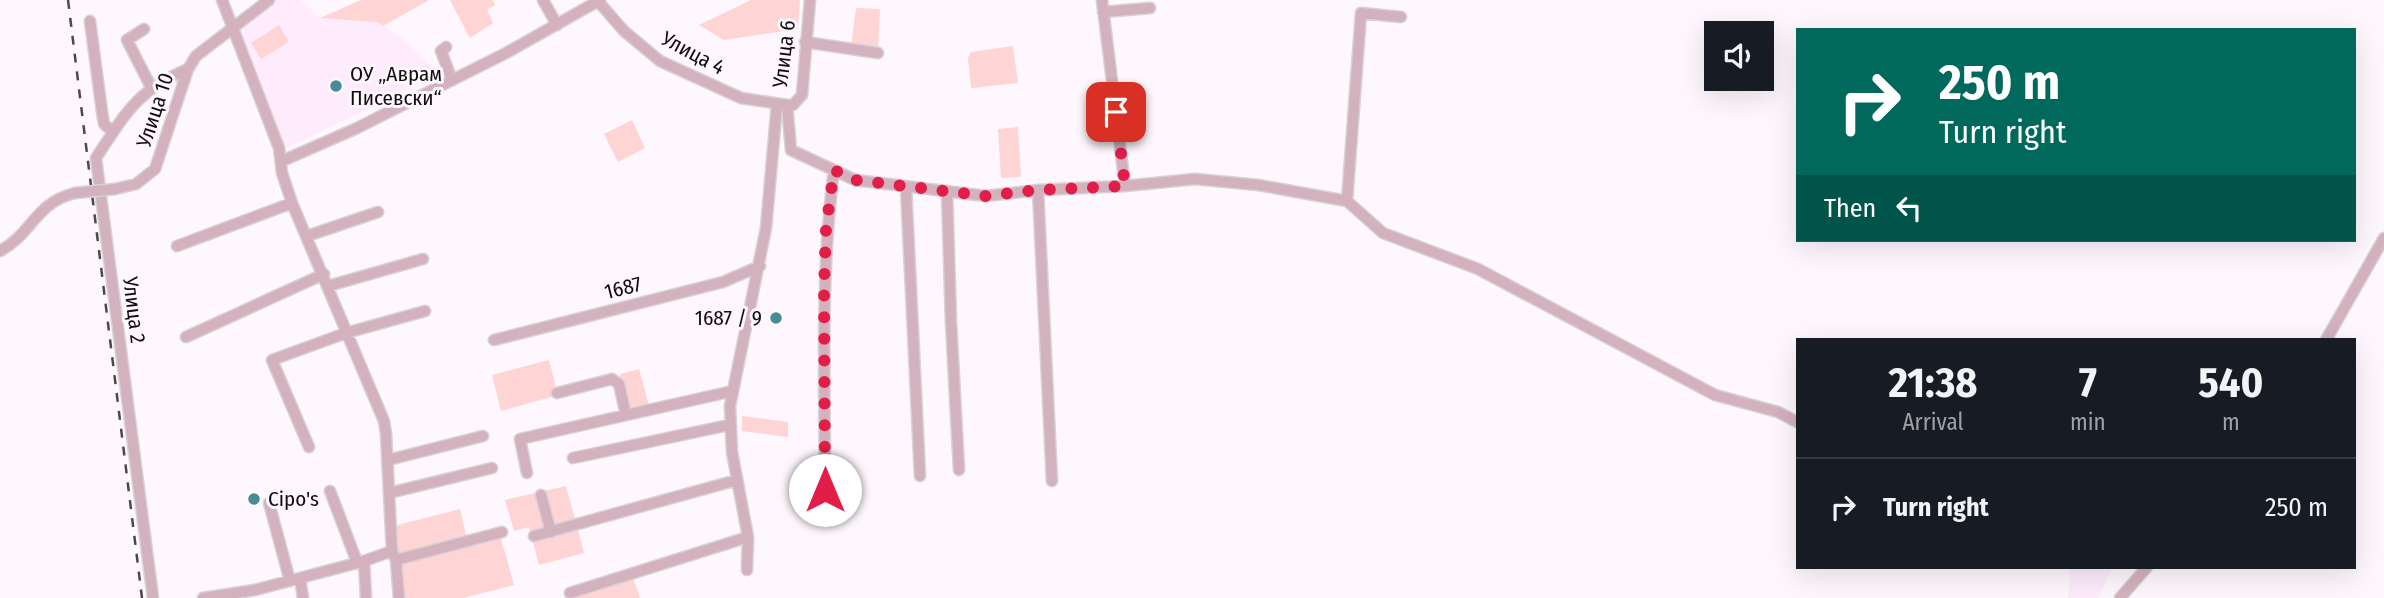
<!DOCTYPE html>
<meta charset="utf-8">
<style>
body{margin:0;font-family:"Fira Sans Condensed",sans-serif;background:#242831;color:#f1f3f6;height:100vh;display:flex;flex-direction:column;font-size:26px;white-space:nowrap}
*{box-sizing:border-box;margin:0}
p{font-size:23px;color:#9ea1a6}
.icon{flex:none;width:38px;height:38px;fill:none;stroke:currentColor;stroke-width:2;stroke-linecap:round;stroke-linejoin:round}
.map{position:relative;flex:1;overflow:hidden}
.drawer{position:absolute;left:1796px;top:338px;width:560px;height:231px;display:flex;flex-direction:column;background:#171b24;border-radius:0px;box-shadow:0 7px 28px #0002}
.drawer>*{flex:none}
.hud{position:absolute;left:1796px;top:28px;width:560px;height:214px;border-radius:0px;box-shadow:0 7px 28px #0002;background:#00695c;color:#fff;overflow:hidden}
.buttons{position:absolute;left:1704px;top:21px;display:grid;gap:14px}
.buttons a{display:grid;place-items:center;width:70px;height:70px;border-radius:0px;background:#171b24;box-shadow:0 7px 28px #0002;font-size:35px}
.pin{position:absolute;display:grid;place-items:center;width:60px;height:60px;color:#fff;margin:-30px;border-radius:14px;box-shadow:0 4px 10px #0006}
.me{position:absolute;width:77px;margin:-38px;rotate:0deg;stroke-linejoin:round;filter:drop-shadow(0 0 5px #0008)}
.turn{display:flex;align-items:center;gap:24px;height:147px;padding:0 28px;font-size:32px}
.turn .icon{width:91px;height:91px;stroke-width:2.5}
.turn b{display:block;font-size:49px;line-height:60px}
.then{display:flex;align-items:center;height:66px;padding:0 28px;background:#0003;gap:14px;font-size:26px}
.eta{display:flex;justify-content:space-evenly;align-items:center;height:119px;text-align:center}
.eta b{font-size:42px;font-weight:700;line-height:49px}
ul{padding:0;list-style:none}
li{display:flex;align-items:center;gap:21px;height:98px;padding:0 28px;border-top:2px solid #363941}
li div{flex:1}
li b{display:block;font-size:26px}
li em{font-style:normal}
.map>svg:first-child{display:block}
.built{fill:#feecfc}
.green{fill:#fed4d4}
.lines{fill:none;stroke-linecap:round;stroke-linejoin:round}
.minor-casing{stroke:#d8d1d7;stroke-width:13}
.minor{stroke:#d3b1bd;stroke-width:10}
.rail{stroke:#4e484d;stroke-width:2.5;stroke-dasharray:9 9;stroke-linecap:butt}
.minor-bridge-casing{stroke:#d8d1d7;stroke-width:13;stroke-linecap:butt}
.minor-bridge{stroke:#d3b1bd;stroke-width:10}
.route{stroke:#e11d48;stroke-width:12;stroke-dasharray:0 21.6}
.poi-dot{fill:#468b96;stroke:#fef7fd;stroke-width:2.5}
.labels{text-anchor:middle;stroke-width:6;stroke-linejoin:round;paint-order:stroke}
.street-label{font-size:21px;fill:#100b0f;stroke:#fef7fd}
.poi-label{font-size:21px;fill:#100b0f;stroke:#fef7fd;text-anchor:start}
</style>
<div class="map">
<svg width="2384" height="598" viewBox="0 0 2384 598">
<rect width="100%" height="100%" fill="#fef7fd"/>
<!-- built -->
<path class="built" d="M270,0H301L320,18L377,22L405,40L437,73L389,99L284,149L235,30Z
M2070,567H2113L2098,598H2068Z"/>
<!-- green -->
<path class="green" d="M361,0H429L383,26L377,22L320,18Z
M450,0H493L495,5L487,10L493,23L470,38Z
M751,0H800L798,29L724,40L699,25Z
M856,8L880,9L878,51L851,47Z
M279,25L289,42L261,59L251,43Z
M1013,46L1018,83L971,88L968,58L971,52Z
M632,120L645,148L618,162L604,134Z
M1018,127L1021,177L1001,178L998,129Z
M549,360L558,395L501,411L492,375Z
M639,369L649,406L628,410L620,374Z
M742,416L788,422V437L742,431Z
M566,486L584,553L539,565L529,527L514,531L505,500Z
M460,509L467,539L400,558L395,552L394,526Z
M500,535L514,585L463,598H402L399,561Z
M633,578L640,598H563Z"/>
<g class="lines">
<!-- minor casing -->
<g class="minor-casing">
<path id="minor" d="M222,0L279,148L282,173L292,203L384,421L386,434L392,551L396,560L399,598
M543,0L557,25
M597,0L624,31L660,61L741,98L787,105H793L802,95L810,0
M1102,0L1125,186
M1103,12L1150,8
M90,21L102,112L104,124L113,132
M144,29L127,40L151,87
M805,42L878,53
M446,47L441,51L452,80
M787,105L791,150L855,180L986,196L1038,190L1125,186L1195,179L1258,185L1347,201L1383,233L1478,269L1715,395L1778,412L1797,422
M282,161L355,129L506,53L600,0
M906,187L920,476
M115,189L136,184L155,169L188,69L196,56L269,0
M1038,190L1052,481
M947,191L951,322L959,470
M1347,201L1361,13L1401,17
M307,236L378,212
M177,246L292,203
M0,251C31,235 36,202 75,193
M328,286L423,259
M186,337L324,274
M494,340L723,282L760,266
M2326,340L2384,238
M557,393L612,379L619,384L626,415
M309,447L272,360L346,333L425,311
M573,458L729,425
M388,460L483,436
M527,473L520,439L733,391
M825,490C825,384 820,276 834,170
M330,491L357,562
M389,493L492,468
M541,495L551,532
M269,503L290,581
M534,536L737,480
M396,560L502,532
M364,561L366,598
M747,570L748,537L732,452L730,406L766,228L777,104
M300,578L303,598
M570,593L748,537
M153,598L96,158C126,113 136,91 188,69
M203,598L255,590L364,561L392,551
M2120,598L2147,567"/>
</g>
<!-- minor -->
<use href="#minor" class="minor"/>
<!-- rail -->
<path class="rail" d="M68,0L142,598"/>
<!-- minor-bridge casing -->
<g class="minor-bridge-casing">
<path id="minor-bridge" d="M75,193L115,189"/>
</g>
<!-- minor-bridge -->
<use href="#minor-bridge" class="minor-bridge"/>
</g>
<g class="lines">
<!-- route -->
<path class="route" d="M825,490L824,288L826,228L834,170L855,180L986,196L1038,190L1125,186L1116,112"/>
</g>
<!-- markers -->
<g class="poi-dot">
<circle cx="336" cy="86" r="7"/>
<circle cx="776" cy="318" r="7"/>
<circle cx="254" cy="499" r="7"/>
</g>
<g class="labels">
<!-- street labels -->
<g class="street-label">
<text transform="translate(693 53) rotate(28)" y="7">Улица 4</text>
<text transform="translate(784 54) rotate(-83)" y="7">Улица 6</text>
<text transform="translate(155 110) rotate(-72)" y="7">Улица 10</text>
<text transform="translate(623 288) rotate(-14)" y="7">1687</text>
<text transform="translate(134 310) rotate(83)" y="7">Улица 2</text>
</g>
<!-- poi labels -->
<g class="poi-label">
<text x="350" y="81">ОУ „Аврам<tspan x="350" dy="24">Писевски“</tspan></text>
<text x="762" y="325" text-anchor="end">1687 / 9</text>
<text x="268" y="506">Cipo's</text>
</g>
</g>
</svg>
<div class="buttons">
<a><svg class="icon" aria-label="sound" viewBox="0 0 24 24"><path d="M4 9h4l5-4v14l-5-4H4zM17 9q2 3 0 6"/></svg></a>
</div>
<div class="pin" style="left:1116px;top:112px;background:#d93025"><svg class="icon" aria-label="arrive" viewBox="0 0 24 24"><path d="M6 21V4h12l-3 4 3 4H6"/></svg></div>
<svg class="me" style="left:825px;top:490px" viewBox="-20 -20 40 40"><circle r="19" fill="#fff"/><path d="M0-13L10 11 0 6-10 11z" fill="#e11d48"/></svg>
<div class="hud">
<div class="turn"><svg class="icon" aria-label="right" viewBox="0 0 24 24"><path d="M7 20v-9h11M14 6l5 5-5 5"/></svg><div><b>250 m</b>Turn right</div></div>
<div class="then">Then<svg class="icon" aria-label="left" viewBox="0 0 24 24"><path d="M17 20v-9H6M10 6l-5 5 5 5"/></svg></div>
</div>
<section class="drawer">
<div class="eta">
<div><b>21:38</b><p>Arrival</p></div>
<div><b>7</b><p>min</p></div>
<div><b>540</b><p>m</p></div>
</div>
<ul>
<li><svg class="icon" aria-label="right" viewBox="0 0 24 24"><path d="M7 20v-9h11M14 6l5 5-5 5"/></svg><div><b>Turn right</b></div><em>250 m</em></li>
</ul>
</section>
</div>
